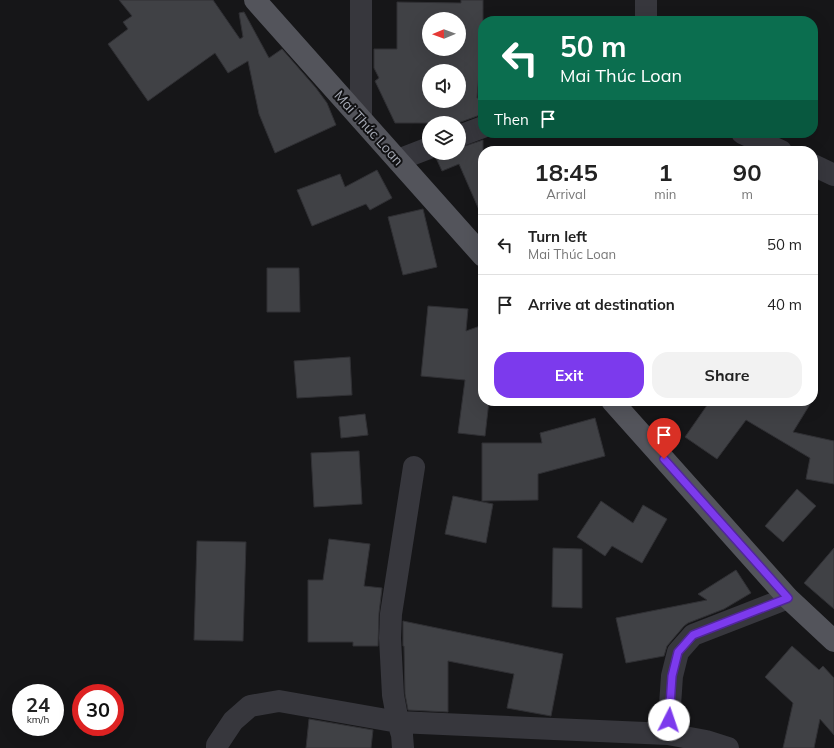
<!DOCTYPE html>
<meta charset="utf-8">
<style>
body{margin:0;font-family:Mulish,sans-serif;background:#f2f2f2;color:#222;height:100vh;display:flex;flex-direction:column;font-size:15px;white-space:nowrap}
*{box-sizing:border-box;margin:0}
p{font-size:13px;color:#767676}
.icon{flex:none;width:22px;height:22px;fill:none;stroke:currentColor;stroke-width:2;stroke-linecap:round;stroke-linejoin:round}
.map{position:relative;flex:1;overflow:hidden}
.panel{position:absolute;left:478px;top:146px;width:340px;height:260px;display:flex;flex-direction:column;background:#fff;border-radius:16px;box-shadow:0 4px 16px #0002}
.panel>*{flex:none}
.top-card{position:absolute;left:478px;top:16px;width:340px;height:122px;border-radius:16px;box-shadow:0 4px 16px #0002;background:#0b6e4f;color:#fff;overflow:hidden}
.needle{width:26px;rotate:269deg}
.controls{position:absolute;left:422px;top:12px;display:grid;gap:8px}
.controls a{display:grid;place-items:center;width:44px;height:44px;border-radius:50%;background:#fff;box-shadow:0 4px 16px #0002;font-size:20px}
.speed{position:absolute;left:12px;top:684px;display:flex;gap:8px;font-size:20px;font-weight:700;text-align:center}
.speed>*{display:grid;place-content:center;width:52px;height:52px;border-radius:50%;background:#fff;box-shadow:0 4px 16px #0002;line-height:1}
.speed small{font-size:10px;font-weight:400}
.speed .limit{border:6px solid #d22;background:#fff;color:#111}
.pin{position:absolute;display:grid;place-items:center;width:34px;height:34px;color:#fff;margin:-41px -17px;border-radius:50% 50% 50% 0;rotate:-45deg;box-shadow:0 0 4px #0007}
.pin .icon{rotate:45deg}
.me{position:absolute;width:44px;margin:-22px;rotate:4deg;stroke-linejoin:round;filter:drop-shadow(0 0 3px #0008)}
.turn{display:flex;align-items:center;gap:14px;height:84px;padding:0 16px;font-size:18px}
.turn .icon{width:52px;height:52px;stroke-width:2.5}
.turn b{display:block;font-size:28px;line-height:34px}
.then{display:flex;align-items:center;height:38px;padding:0 16px;background:#0003;gap:8px;font-size:15px}
.eta{display:flex;justify-content:space-evenly;align-items:center;height:68px;text-align:center}
.eta b{font-size:24px;font-weight:700;line-height:28px}
.primary-button{display:flex;gap:8px;margin-top:auto;padding:8px 16px}
.primary-button a{flex:1;height:46px;border-radius:16px;background:#7c3aed;color:#fff;font-size:16px;font-weight:700;line-height:46px;text-align:center}
.primary-button a+a{background:#f2f2f2;color:#222}
ul{padding:0;list-style:none}
li{display:flex;align-items:center;gap:12px;height:60px;padding:0 16px;border-top:1px solid #e0e0e0}
li div{flex:1}
li b{display:block;font-size:15px}
li em{font-style:normal}
.map>svg:first-child{display:block}
.building{fill:#404145;stroke:#303034;fill-rule:evenodd}
.lines{fill:none;stroke-linecap:round;stroke-linejoin:round}
.minor{stroke:#37373d;stroke-width:22}
.major{stroke:#53545b;stroke-width:22}
.route-casing{stroke:#51269a;stroke-width:10}
.route{stroke:#7c3aed;stroke-width:7}
.labels{text-anchor:middle;stroke-width:4;stroke-linejoin:round;paint-order:stroke}
.street-label{font-size:14px;fill:#a8acb7;stroke:#111113}
</style>
<div class="map">
<svg width="834" height="748" viewBox="0 0 834 748">
<rect width="100%" height="100%" fill="#161618"/>
<!-- building -->
<path class="building" d="M119,0H213L240,39L243,37L239,13L244,12L269,58L282,49L316,88L327,103L336,125L275,153L259,114L248,61L228,73L215,53L148,101L108,44L128,29L123,22L132,16Z
M461,0H483V49H481L477,98H481L480,115L458,123H395L375,81L379,78L374,68V49H397V2L461,3ZM429,19H459V49H429ZM429,71H459V101H429Z
M483,140V219L459,164L442,171L436,158L440,153H459V148Z
M377,170L392,198L370,210L366,204L312,226L297,190L340,174L345,187Z
M423,209L437,267L403,275L388,217Z
M267,268H299L300,312H267Z
M428,306L468,309L466,331L483,325V401H489L485,436L458,433L465,380L421,376Z
M350,357L352,395L297,398L294,361Z
M710,401H812L793,432L834,441V484L806,479L810,458L746,420L717,459L685,437Z
M365,414L368,435L341,438L339,417Z
M595,418L605,456L538,474V500L482,501V443H542L540,433Z
M359,451L362,504L314,507L311,453Z
M797,489L816,506L783,542L765,526Z
M453,496L493,504L486,543L445,534Z
M601,501L633,523L643,505L667,519L642,563L612,546L605,556L577,537Z
M329,539L370,544L364,586L382,588L379,613L378,646H353V642H308V580H323Z
M197,541L246,542L243,641L194,640Z
M553,548L582,549V608L552,607Z
M834,548V609L804,583Z
M736,570L751,593L724,609L688,623L684,626L667,646L664,656L626,663L616,618L707,600L698,594Z
M403,621L563,654L551,716L507,708L514,674L448,661V712L408,710L405,694L404,646H403Z
M792,646L819,670L823,666L834,678V735L820,719L814,748H783L793,703L765,677Z
M309,719L373,730L371,748H306Z"/>
<g class="lines">
<!-- minor -->
<path class="minor" d="M646,0V21
M361,119V0
M742,133L781,151
M459,136L483,127
M398,160L429,148
M813,165L834,175
M668,734L672,676L678,652L693,635L788,598
M217,748V745L233,721L250,706L279,701L398,722L668,734L706,741L728,748
M403,748L402,735L398,722L393,695L390,638L391,614L414,467"/>
<!-- major -->
<path class="major" d="M255,0L483,256
M612,401L788,598L834,641"/>
</g>
<g class="lines">
<!-- route casing -->
<g class="route-casing">
<path id="route" d="M664,459L788,598L693,635L678,652L672,676L669,720"/>
</g>
<!-- route -->
<use href="#route" class="route"/>
</g>
<g class="labels">
<!-- street labels -->
<g class="street-label">
<text transform="translate(369 128) rotate(48)" y="5">Mai Thúc Loan</text>
</g>
</g>
</svg>
<div class="controls">
<a><svg class="needle" viewBox="-14 -14 28 28"><path d="M0-13l5 13h-10z" fill="#e53935"/><path d="M0 13l5-13h-10z" fill="#767676"/></svg></a>
<a><svg class="icon" aria-label="sound" viewBox="0 0 24 24"><path d="M4 9h4l5-4v14l-5-4H4zM17 9q2 3 0 6"/></svg></a>
<a><svg class="icon" aria-label="layers" viewBox="0 0 24 24"><path d="M12 4l9 5-9 5-9-5zM3 14l9 5 9-5"/></svg></a>
</div>
<div class="speed"><div>24<small>km/h</small></div><div class="limit">30</div></div>
<div class="pin" style="left:664px;top:459px;background:#d93025"><svg class="icon" aria-label="arrive" viewBox="0 0 24 24"><path d="M6 21V4h12l-3 4 3 4H6"/></svg></div>
<svg class="me" style="left:669px;top:720px" viewBox="-20 -20 40 40"><circle r="19" fill="#fff"/><path d="M0-13L10 11 0 6-10 11z" fill="#7c3aed"/></svg>
<div class="top-card">
<div class="turn"><svg class="icon" aria-label="left" viewBox="0 0 24 24"><path d="M17 20v-9H6M10 6l-5 5 5 5"/></svg><div><b>50 m</b>Mai Thúc Loan</div></div>
<div class="then">Then<svg class="icon" aria-label="arrive" viewBox="0 0 24 24"><path d="M6 21V4h12l-3 4 3 4H6"/></svg></div>
</div>
<section class="panel">
<div class="eta">
<div><b>18:45</b><p>Arrival</p></div>
<div><b>1</b><p>min</p></div>
<div><b>90</b><p>m</p></div>
</div>
<ul>
<li><svg class="icon" aria-label="left" viewBox="0 0 24 24"><path d="M17 20v-9H6M10 6l-5 5 5 5"/></svg><div><b>Turn left</b><p>Mai Thúc Loan</p></div><em>50 m</em></li>
<li><svg class="icon" aria-label="arrive" viewBox="0 0 24 24"><path d="M6 21V4h12l-3 4 3 4H6"/></svg><div><b>Arrive at destination</b></div><em>40 m</em></li>
</ul>
<div class="primary-button"><a>Exit</a><a>Share</a></div>
</section>
</div>
